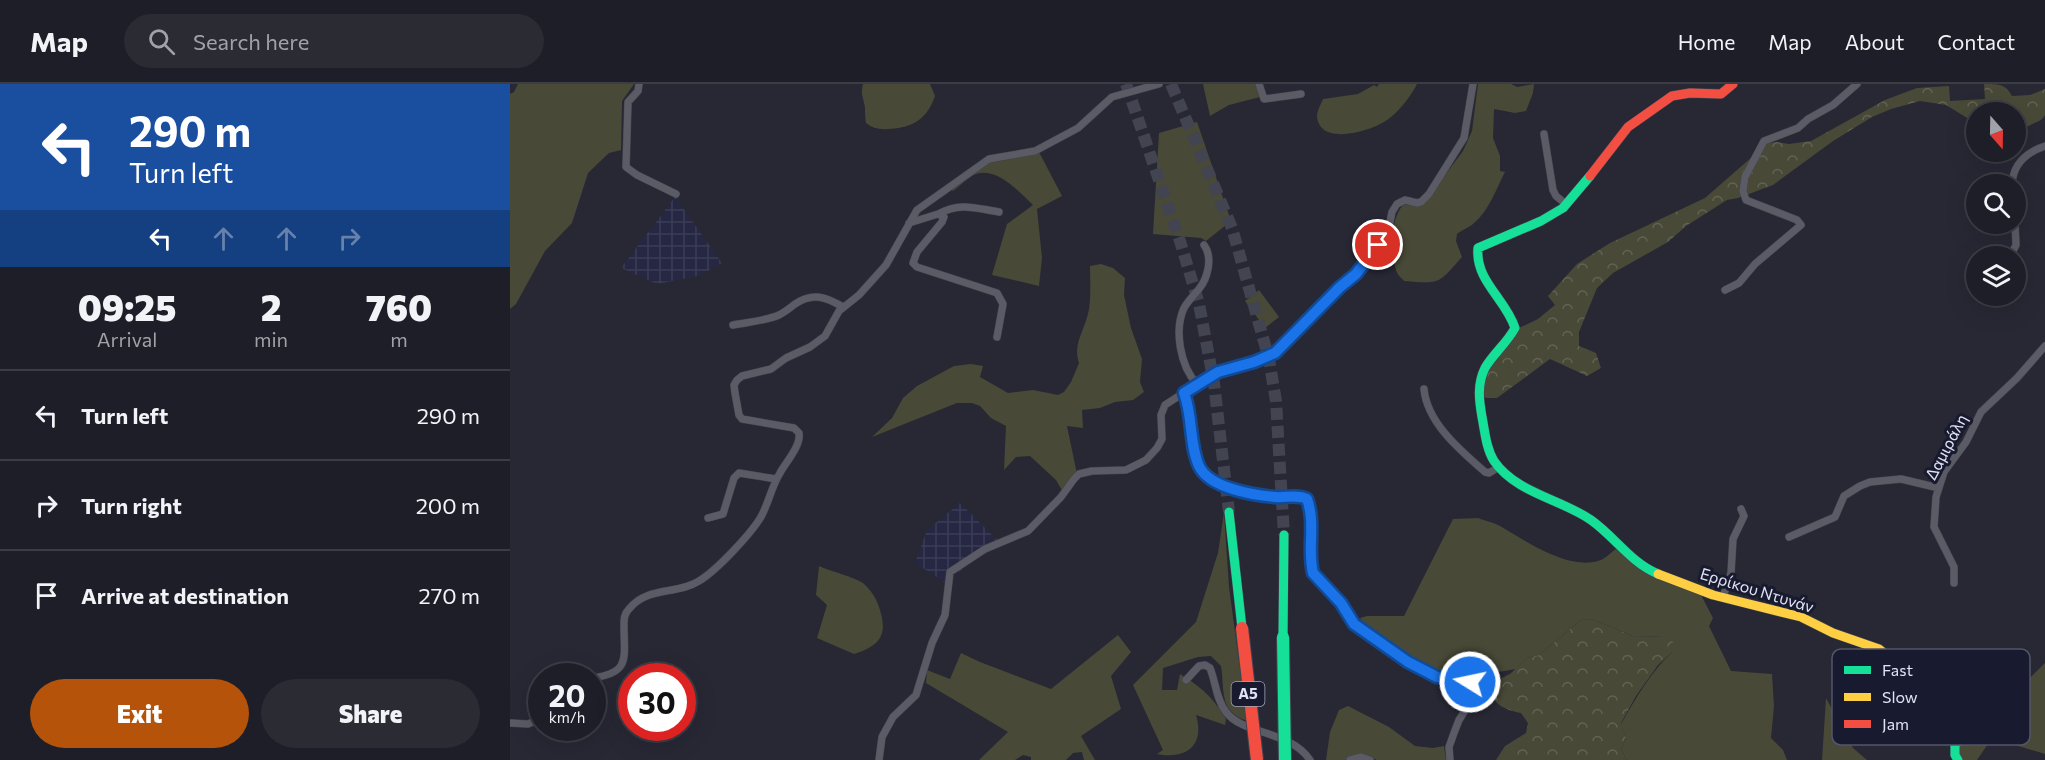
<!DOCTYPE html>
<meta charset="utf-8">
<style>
body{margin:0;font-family:Commissioner,sans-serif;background:#2a2b33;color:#f1f3f6;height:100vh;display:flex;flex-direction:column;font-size:22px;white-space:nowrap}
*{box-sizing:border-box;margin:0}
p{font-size:20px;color:#a0a2a7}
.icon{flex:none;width:33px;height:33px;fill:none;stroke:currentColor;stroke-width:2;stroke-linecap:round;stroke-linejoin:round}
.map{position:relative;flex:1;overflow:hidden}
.sheet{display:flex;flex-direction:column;background:#1d1e27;width:510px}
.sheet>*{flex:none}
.hud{background:#1a4fa0;color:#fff;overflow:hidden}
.needle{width:39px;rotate:160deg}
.tools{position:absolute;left:1456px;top:18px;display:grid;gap:12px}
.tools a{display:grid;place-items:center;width:60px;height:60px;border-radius:50%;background:#1d1e27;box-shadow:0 6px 24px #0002,0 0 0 2px #3b3c44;font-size:30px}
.speed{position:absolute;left:18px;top:579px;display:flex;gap:12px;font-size:30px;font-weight:700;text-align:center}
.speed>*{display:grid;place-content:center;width:78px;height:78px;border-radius:50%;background:#1d1e27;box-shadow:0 6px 24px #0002,0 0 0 2px #3b3c44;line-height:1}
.speed small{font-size:15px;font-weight:400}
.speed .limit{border:9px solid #d22;background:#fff;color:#111}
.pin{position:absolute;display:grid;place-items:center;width:51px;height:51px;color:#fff;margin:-26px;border:3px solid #fff;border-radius:50%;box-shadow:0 2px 6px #0007}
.me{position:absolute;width:66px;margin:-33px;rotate:280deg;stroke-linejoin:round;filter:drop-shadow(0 0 4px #0008)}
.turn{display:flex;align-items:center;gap:21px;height:126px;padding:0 30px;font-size:27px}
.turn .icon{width:78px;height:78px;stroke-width:2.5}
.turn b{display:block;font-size:42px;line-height:51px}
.lanes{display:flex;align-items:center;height:57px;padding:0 30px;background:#0003;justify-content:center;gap:30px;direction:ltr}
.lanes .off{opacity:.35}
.eta{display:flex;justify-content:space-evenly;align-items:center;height:102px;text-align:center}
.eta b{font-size:36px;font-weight:800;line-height:42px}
.primary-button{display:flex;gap:12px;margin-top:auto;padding:12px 30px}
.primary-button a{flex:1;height:69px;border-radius:36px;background:#b45309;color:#fff;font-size:24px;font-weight:800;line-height:69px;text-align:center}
.primary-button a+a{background:#2a2b33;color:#f1f3f6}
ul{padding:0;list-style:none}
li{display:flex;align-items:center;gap:18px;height:90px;padding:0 30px;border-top:2px solid #3b3c44}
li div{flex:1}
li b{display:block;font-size:22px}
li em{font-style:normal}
header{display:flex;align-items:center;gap:36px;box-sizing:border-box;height:84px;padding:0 30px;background:#1d1e27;border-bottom:2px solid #3b3c44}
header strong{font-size:28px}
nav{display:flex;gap:33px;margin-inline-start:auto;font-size:21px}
.search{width:420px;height:54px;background:#2a2b33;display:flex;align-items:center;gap:15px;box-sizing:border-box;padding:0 21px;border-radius:33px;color:#a0a2a7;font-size:22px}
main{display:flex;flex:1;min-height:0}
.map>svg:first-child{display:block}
.industrial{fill:url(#industrial-grid)}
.grass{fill:#484937}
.forest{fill:url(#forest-crowns)}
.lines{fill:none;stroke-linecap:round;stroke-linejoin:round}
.highway-tunnel{stroke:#434451;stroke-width:12;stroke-dasharray:12 6;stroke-linecap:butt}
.street-casing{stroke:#43444f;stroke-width:8}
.fast-casing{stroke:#43444f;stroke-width:10}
.slow-casing{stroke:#43444f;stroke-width:10}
.jam-casing{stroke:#43444f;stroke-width:10}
.street{stroke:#5a5b65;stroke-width:7}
.fast{stroke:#16e098;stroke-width:9}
.slow{stroke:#ffcf43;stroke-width:9}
.jam{stroke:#f24e42;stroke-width:9}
.fast-bridge-casing{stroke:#43444f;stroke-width:14;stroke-linecap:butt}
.jam-bridge-casing{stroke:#43444f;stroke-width:14;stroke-linecap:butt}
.fast-bridge{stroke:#16e098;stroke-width:12}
.jam-bridge{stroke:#f24e42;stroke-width:12}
.route-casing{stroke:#114b97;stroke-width:15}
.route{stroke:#1a73e8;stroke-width:10}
.labels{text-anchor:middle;stroke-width:6;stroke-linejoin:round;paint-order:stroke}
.shield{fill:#181a30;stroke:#a5a7b8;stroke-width:1.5}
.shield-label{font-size:15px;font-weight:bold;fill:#e1e3f3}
.street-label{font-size:16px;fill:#e1e3f3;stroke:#181a30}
.key{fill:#181a30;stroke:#54566a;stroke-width:1.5}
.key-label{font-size:16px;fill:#e1e3f3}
</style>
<header>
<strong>Map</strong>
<div class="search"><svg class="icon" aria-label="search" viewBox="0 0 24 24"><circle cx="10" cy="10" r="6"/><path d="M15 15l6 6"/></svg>Search here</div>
<nav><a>Home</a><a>Map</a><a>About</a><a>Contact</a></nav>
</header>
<main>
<section class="sheet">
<div class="hud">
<div class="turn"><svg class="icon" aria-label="left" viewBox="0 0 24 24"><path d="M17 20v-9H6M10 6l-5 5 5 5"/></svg><div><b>290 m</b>Turn left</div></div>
<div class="lanes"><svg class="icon" aria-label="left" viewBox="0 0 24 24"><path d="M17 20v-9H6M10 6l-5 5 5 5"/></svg><svg class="icon off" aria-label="ahead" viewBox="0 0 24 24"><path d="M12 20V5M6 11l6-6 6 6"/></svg><svg class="icon off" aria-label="ahead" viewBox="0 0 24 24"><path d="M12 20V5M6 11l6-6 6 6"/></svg><svg class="icon off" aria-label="right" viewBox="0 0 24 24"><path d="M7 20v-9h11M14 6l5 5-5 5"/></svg></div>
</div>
<div class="eta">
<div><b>09:25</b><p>Arrival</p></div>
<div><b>2</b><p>min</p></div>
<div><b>760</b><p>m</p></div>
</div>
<ul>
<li><svg class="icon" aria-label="left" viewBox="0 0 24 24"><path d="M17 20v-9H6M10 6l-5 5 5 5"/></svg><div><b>Turn left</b></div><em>290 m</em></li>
<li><svg class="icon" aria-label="right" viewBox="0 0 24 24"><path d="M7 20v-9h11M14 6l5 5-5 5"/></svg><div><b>Turn right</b></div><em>200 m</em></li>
<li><svg class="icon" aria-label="arrive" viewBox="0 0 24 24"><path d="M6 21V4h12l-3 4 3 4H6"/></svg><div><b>Arrive at destination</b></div><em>270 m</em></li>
</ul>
<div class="primary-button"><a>Exit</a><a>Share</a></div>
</section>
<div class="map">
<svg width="1535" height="676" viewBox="0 0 1535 676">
<defs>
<pattern id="industrial-grid" width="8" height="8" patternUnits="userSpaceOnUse" patternTransform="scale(1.5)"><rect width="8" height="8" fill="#262843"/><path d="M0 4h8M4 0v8" fill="none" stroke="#3b3d55"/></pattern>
<pattern id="forest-crowns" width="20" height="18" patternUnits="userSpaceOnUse" patternTransform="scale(1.5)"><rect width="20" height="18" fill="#484937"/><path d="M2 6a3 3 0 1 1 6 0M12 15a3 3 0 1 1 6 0" fill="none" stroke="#626354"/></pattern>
</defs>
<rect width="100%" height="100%" fill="#272834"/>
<!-- industrial -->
<path class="industrial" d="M165,113L212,179L188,192L147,200L111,184Z
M450,419L487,456L436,499L405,479L417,446Z"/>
<!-- grass -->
<path class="grass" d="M8,0H124L112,17L111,66L99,69L78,89L62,139L35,167L6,220L0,225V10L4,8Z
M353,0H420L425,12C417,35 403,44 378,45C370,46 362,44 356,39C355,34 355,29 355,24C354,14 350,12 353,0Z
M693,0H747L750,13L719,21L700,32Z
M869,0H907C900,14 887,30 874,38C858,48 809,62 807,32C807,27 811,20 813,15L848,10L864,1L867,3Z
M968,0H1001L1007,3L1024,0L1023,9L1016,27L1005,29L984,25L983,54L990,72V87L995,88C986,105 979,127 964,139C959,144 953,145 947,150L946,157L952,173C928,200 931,200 894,197C891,194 887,190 886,186C880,167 880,136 893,121H903L926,103L953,67L962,47Z
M687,38L721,137L696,157L691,154L643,150L649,49Z
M529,68L552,112L527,125L532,174L529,202L482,191L497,140L523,121C509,108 488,83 466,90C458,93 450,102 443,107L438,105L479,76Z
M591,180L603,184L615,194L614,211L621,244L632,275L630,298L634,308L623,316L605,318L590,324L572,326L573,344L557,342L567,390L553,408L546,396L520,372L506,373L494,386L496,342L481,334L470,322L462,319H447L362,353L382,334L393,314L407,302L444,282L461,280L473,282L470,293L498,309L523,306L548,311L554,308L561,298L569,279C562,259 576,245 579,225C581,211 580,197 580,182Z
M749,206L769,233L755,244L735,217Z
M714,428L719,503L737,637C708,627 715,606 711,582L701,572L688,573L653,584L652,606H667L670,590C691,603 703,613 716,635L715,641L686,631C695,661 677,676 647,670L653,666L623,601L686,538L708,469Z
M968,434C975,437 983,438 990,442C1016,457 1059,488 1091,476C1096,474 1101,468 1106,465L1131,485L1191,511L1203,534L1199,542L1221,587L1262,590L1264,622L1261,654L1273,666L1277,676H1117L1111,666L1116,654L1111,640C1126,614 1140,589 1162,568L1154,552L1125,553L1082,535L1071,536L1029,571L1017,574L1006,585L988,588L974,597L928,590L892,570L862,549L850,534L857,532H894L943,435Z
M309,482C320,487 344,493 353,499C361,506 367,515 370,526C378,552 369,562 344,570L307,554L317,521L306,511Z
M608,551L621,568L601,592L611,625L571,652L585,676H574L572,668L563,669L556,676H521V673L513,671L505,676H469L498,648L416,599L417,586L440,595L451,569L470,578L541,605Z
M1535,579V670L1482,654L1467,676H1450L1447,665L1449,660L1476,637Z
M1316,614L1343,664L1357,676H1312Z
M838,622L879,643L905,662L923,664L934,662L936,676H867L852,671L840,673L836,676H816L820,648L829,626Z"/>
<!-- forest -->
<path class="forest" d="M1474,0C1489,0 1496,0 1502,12L1520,11L1535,5V31L1531,36L1506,48V28H1467V40L1436,21L1410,17L1381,25L1362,33L1323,57L1263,101L1228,114L1217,116L1176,142L1158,158L1103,189L1087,204L1069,248V262L1086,269L1091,284L1077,292L1040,275L987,314H976L973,312L972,295L1009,244L1028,235L1045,221L1038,212L1067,180L1100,159L1195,114L1258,59L1267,58L1279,60L1301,57L1375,16L1407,4L1439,2L1440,17L1475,15Z
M1082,535L1125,553L1154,552L1163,558L1162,568L1148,581L1126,612L1111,639L1116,654L1111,666L1117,676H986L995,662L1016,649L1018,639L1011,629C996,626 982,621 980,604L985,597L1000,590L1017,574L1029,571L1071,536Z"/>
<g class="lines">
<!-- highway-tunnel -->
<path class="highway-tunnel" d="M616,0L670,157L689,220L704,299L719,428
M661,0L722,144L759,275L766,317L774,451"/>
<!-- street casing -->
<g class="street-casing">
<path id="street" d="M129,0L128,7L118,18L116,83L127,91L166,110
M749,0L754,15L791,10
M1034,50L1043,106L1046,112L1057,121
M1502,100C1503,80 1517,68 1535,62
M428,130C451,118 464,124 489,128
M399,139L428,130L434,133L432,138L407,168L403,179L407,183L487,209L493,220L487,253
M1477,169L1495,170L1503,167L1506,161L1505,140
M1215,206L1229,199L1245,180L1291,141L1287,136L1236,116L1233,107L1235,93L1254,57L1288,44L1298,35L1323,21L1347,0
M223,241C238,238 255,237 269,231C275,228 280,224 285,220C303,208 316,213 333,223
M687,300C670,282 664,246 674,224C678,217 684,211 689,205C698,194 703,173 694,161
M914,305C917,339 951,367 975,388L979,389L989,383
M674,309L689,381C704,405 738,410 764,413C775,414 787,410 797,415C806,440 797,465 803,489L831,519L844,540L898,578L927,593L956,596L960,598L964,607L963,614L949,636L944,649L939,663L940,676
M198,434L213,430L224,394L229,389L266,395
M1279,453L1325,433L1334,412L1350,402L1360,398L1391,395L1429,404
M1444,499V483L1424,443L1426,413L1434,388L1456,358L1471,328L1507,294L1535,262
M1213,513L1221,489L1223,455L1234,432L1231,425
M82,594C121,589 114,574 114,542C114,535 114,530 119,525C137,502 167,511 189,497C206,487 243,448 252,431C259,417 262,402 270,389C276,378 291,362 289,349L284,344L232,335L229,331L225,309L224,301L227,296L232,292L261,285L276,274L300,263L315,252L329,227L349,211L376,181L407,126L479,75L525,67L568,44L602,13L649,0
M676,596L689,582L695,581L700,584C706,599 706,615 716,628C733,651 780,646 800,676
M0,639L18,640L32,634
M369,676L372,653L383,633L406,611L422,559L435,531L440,488L475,465L518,447L551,413L564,395L569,390L582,387L616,386L636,376L647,364L652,355L651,331L655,321L704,289L744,278L765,269L830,203L846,190L878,148L882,128L887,120L895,116L907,119L911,118L919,110L954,54L963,0
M840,676L851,673L860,676"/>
</g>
<!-- fast casing -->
<g class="fast-casing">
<path id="fast" d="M1080,92L1053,124L1031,137L968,164C965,197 996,215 1005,244C997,259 983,270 975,284C967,300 969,316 972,333C975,348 976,364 984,377C1006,409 1051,415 1081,436C1105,453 1121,479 1148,490
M719,428L732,544
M773,553L774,451
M1423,608L1439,620L1468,632L1473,639L1468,646L1445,660V671L1448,676"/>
</g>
<!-- slow casing -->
<g class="slow-casing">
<path id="slow" d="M1148,490L1203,511L1291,533L1323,549L1369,565L1423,608"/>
</g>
<!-- jam casing -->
<g class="jam-casing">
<path id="jam" d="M1080,92L1118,43L1162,12L1180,9L1211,10L1223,0"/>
</g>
<!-- street -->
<use href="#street" class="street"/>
<!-- fast -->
<use href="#fast" class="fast"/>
<!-- slow -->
<use href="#slow" class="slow"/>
<!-- jam -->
<use href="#jam" class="jam"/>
<!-- fast-bridge casing -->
<g class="fast-bridge-casing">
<path id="fast-bridge" d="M773,553L775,676"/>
</g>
<!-- jam-bridge casing -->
<g class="jam-bridge-casing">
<path id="jam-bridge" d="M732,544L747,676"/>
</g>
<!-- fast-bridge -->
<use href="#fast-bridge" class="fast-bridge"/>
<!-- jam-bridge -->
<use href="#jam-bridge" class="jam-bridge"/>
</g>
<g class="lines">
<!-- route casing -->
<g class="route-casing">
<path id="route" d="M868,161L846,190L830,203L765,269L744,278L708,288L674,309C683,332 679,360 689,382C699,404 743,411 765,413C775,414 787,410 797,415C806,440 797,465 803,489L831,519L844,540L898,578L927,593L956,596L960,598"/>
</g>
<!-- route -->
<use href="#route" class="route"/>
</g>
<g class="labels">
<!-- shield labels -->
<rect class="shield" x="721.5" y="598" width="33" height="24" rx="4.5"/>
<g class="shield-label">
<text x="738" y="615">Α5</text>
</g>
<!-- street labels -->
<g class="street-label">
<text transform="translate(1436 363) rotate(-62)" y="6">Δαμιράλη</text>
<text transform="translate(1247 506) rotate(17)" y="6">Ερρίκου Ντυνάν</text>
</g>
</g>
<!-- legend -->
<rect x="1322" y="565" width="198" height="96" rx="9" class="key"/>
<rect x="1334" y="582" width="27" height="8" fill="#16e098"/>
<rect x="1334" y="609" width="27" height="8" fill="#ffcf43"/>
<rect x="1334" y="636" width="27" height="8" fill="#f24e42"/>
<g class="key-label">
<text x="1372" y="592">Fast</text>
<text x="1372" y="619">Slow</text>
<text x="1372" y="646">Jam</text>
</g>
</svg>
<div class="tools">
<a><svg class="needle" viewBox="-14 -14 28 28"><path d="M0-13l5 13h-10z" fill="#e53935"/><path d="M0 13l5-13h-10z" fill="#a0a2a7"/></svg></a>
<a><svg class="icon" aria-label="search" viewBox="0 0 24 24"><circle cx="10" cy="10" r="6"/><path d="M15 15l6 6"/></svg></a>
<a><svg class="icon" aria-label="layers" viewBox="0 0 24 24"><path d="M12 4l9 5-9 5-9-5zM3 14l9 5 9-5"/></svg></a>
</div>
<div class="speed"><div>20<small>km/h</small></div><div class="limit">30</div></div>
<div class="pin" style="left:868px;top:161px;background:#d93025"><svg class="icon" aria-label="arrive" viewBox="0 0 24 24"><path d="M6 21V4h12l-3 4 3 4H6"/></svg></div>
<svg class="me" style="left:960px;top:598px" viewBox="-20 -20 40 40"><circle r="17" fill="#1a73e8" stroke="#fff" stroke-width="3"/><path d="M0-11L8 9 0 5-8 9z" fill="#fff"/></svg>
</div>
</main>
